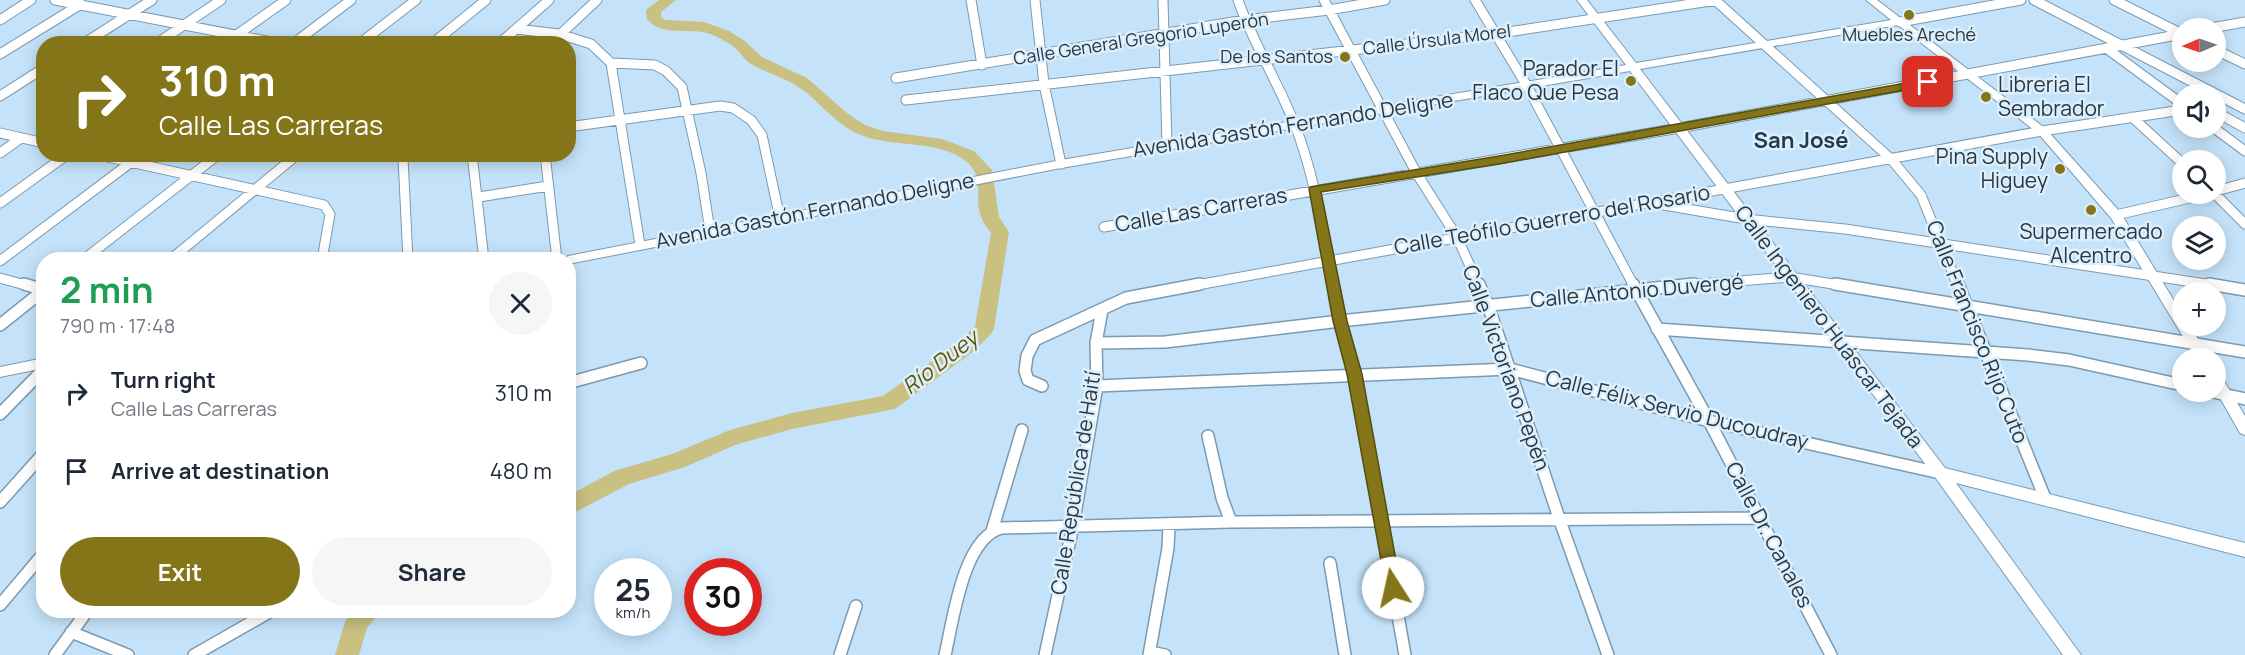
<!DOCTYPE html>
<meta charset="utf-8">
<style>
body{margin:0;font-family:Manrope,sans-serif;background:#f6f6f7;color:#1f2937;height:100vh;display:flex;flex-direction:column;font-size:22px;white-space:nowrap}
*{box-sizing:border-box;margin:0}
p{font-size:20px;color:#747a83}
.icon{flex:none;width:33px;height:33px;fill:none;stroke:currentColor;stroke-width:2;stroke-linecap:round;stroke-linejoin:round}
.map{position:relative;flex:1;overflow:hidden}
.side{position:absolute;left:36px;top:252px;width:540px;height:366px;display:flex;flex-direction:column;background:#fff;border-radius:24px;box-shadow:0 3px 15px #0003}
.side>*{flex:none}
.banner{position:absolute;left:36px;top:36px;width:540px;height:126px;border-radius:24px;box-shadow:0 3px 15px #0003;background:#837518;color:#fff;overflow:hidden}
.needle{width:39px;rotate:268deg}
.buttons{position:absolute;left:2172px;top:18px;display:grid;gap:12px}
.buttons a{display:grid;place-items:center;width:54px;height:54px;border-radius:50%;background:#fff;box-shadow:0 3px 15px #0003;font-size:30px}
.speed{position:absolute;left:594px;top:558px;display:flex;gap:12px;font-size:30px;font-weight:700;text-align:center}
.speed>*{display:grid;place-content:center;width:78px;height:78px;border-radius:50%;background:#fff;box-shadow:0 3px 15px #0003;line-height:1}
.speed small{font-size:15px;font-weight:400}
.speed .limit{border:9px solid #d22;background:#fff;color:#111}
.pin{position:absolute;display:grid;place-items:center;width:51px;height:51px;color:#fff;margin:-26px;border-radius:12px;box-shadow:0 3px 9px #0006}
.me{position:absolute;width:66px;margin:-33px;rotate:350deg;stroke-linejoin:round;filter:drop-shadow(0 0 4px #0008)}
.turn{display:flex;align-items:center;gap:21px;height:126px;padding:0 24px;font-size:27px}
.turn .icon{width:78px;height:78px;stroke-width:2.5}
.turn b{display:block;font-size:42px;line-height:51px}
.round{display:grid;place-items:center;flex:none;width:63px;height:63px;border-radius:32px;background:#f6f6f7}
.head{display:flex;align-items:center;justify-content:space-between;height:102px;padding:0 24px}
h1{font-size:36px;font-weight:700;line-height:45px;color:#1e9e55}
.primary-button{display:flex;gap:12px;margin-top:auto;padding:12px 24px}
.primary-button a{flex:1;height:69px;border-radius:36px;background:#837518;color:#fff;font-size:24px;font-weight:700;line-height:69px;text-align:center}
.primary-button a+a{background:#f6f6f7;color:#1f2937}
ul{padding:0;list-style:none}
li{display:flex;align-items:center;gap:18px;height:78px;padding:0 24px}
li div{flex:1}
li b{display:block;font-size:22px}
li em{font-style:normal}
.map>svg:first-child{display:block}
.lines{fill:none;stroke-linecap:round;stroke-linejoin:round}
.river{fill:#cac081;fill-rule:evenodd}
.street-far1-casing{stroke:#7c9aaf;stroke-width:11}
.street-casing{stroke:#7c9aaf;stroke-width:14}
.secondary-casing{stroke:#7c9aaf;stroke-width:2}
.street-far1{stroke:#fff;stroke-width:9}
.street{stroke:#fff;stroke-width:11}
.secondary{fill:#fff;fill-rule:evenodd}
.route{fill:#837518;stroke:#554c10;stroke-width:1.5}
.poi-dot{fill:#837518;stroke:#dceffc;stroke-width:2}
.labels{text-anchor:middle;stroke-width:5;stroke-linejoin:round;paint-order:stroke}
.far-poi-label{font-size:18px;fill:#2b3740;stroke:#dceffc}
.far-street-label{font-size:18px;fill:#2b3740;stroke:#dceffc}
.poi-label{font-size:21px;fill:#2b3740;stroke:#dceffc;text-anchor:end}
.street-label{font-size:21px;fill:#2b3740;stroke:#dceffc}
.neighbourhood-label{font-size:22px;font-weight:bold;fill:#213c4d;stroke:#dceffc}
.water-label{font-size:22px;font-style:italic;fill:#605505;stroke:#dceffc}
</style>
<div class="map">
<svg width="2245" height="655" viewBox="0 0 2245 655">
<rect width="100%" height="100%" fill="#c4e3fa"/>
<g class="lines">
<!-- river -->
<path class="river" d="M659,0H676L661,12V17L665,20L704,22L729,31L745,41L762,57L807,78L847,113L865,125L883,131L942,139L974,151L992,170L999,217L1009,232L994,329L991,334L974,351L895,409L792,429L735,445L685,467L629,484L568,516V496L614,471L672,454L730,430L792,413L883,396L960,341L975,326L991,233C987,228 983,223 981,217C973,195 987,176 963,159C933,139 893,148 861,135C838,126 823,106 804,91C788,78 768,74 751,64C745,60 743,56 738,51C732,44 723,40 715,36C695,25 662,39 647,19L646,10Z
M353,610H381L367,628L359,655H335L345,622Z"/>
<!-- street-far1 casing -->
<g class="street-far1-casing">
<path id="street-far1" d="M55,0L282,44
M971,0L982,65
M1035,0L1044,84L1061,164
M1163,0L1167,145
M1238,0C1253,43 1278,82 1295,125C1315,177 1323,232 1333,286
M1324,0L1417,174L1457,237L1479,286
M1475,0L1527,86L1634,286
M1715,0L1891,159L1921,195L1958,286
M2034,0L2245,109
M2114,0L2182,34
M0,20L31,0
M1900,22L2021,0
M2211,28L2245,22
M516,29L559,34L591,44L611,63L640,245
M83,44L152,0
M156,44L221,0
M224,44L286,0
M293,44L351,0
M359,44L416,0
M432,44L486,0
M499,44L549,0
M550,44L597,0
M2106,48L2182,104
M2216,50L2245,64
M0,54L81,4
M611,63L655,65L666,71L682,87L701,173L710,231
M896,78L1245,20L1329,10L1385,0
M0,96L44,68
M906,100L1495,34L1717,0
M2216,112L2245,128
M2132,117L2182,163
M568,127L720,106L733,108L751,120L762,135L780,219
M2214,128L2245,151
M0,133L44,143
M0,153L21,138
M94,154L324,205L330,214L322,260
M406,154L403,158L408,260
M472,154L484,260
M545,154L557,260
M2216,191L2245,183
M2215,194L2245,224
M479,197L548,186
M0,203L68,154
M1658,204L1746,219L1845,229L2219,286
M2116,215L2207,194
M1104,227L1679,128L2182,34
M83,260L219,154
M170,260L298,154
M0,261L142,154
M0,278L29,286
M1192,286L2042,131L2182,110
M1675,286L1790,277L1845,286"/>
</g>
<!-- street casing -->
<g class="street-casing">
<path id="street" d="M24,284L44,290
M1333,284L1340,321L1355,374L1405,655
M1479,284L1488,305L1560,521L1608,655
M1633,284L1709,421L1831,655
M1835,284L2245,352
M1958,284L2045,498
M2209,284L2245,290
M0,325L44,290
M1657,329L2028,355L2069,360L2182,385
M1096,343L1165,342L1340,321L1694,284
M568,383L641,363
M1042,386L1028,380L1025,371L1027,356L1035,340L1126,298L1200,284
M1097,386L1510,369L1709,421L1940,473
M2213,392L2245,399
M0,414L44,369
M1208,436L1222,498L1231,522
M0,502L44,453
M992,531L1022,430
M1330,563L1345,655
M0,605L44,553
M71,632L128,655
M1150,652L1165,655
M55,655L88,610
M194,655L273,610
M840,655L856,606
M945,655C953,621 963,537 1002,528L1231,522L1760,518
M1045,655L1073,526L1097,386L1096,343L1102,310
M1149,655L1168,548L1169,525"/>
</g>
<!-- secondary casing -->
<g class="secondary-casing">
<path id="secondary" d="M1577,0H1587L1636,63L1891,20L1866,0H1877L2046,129L2120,212L2182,314V326H2190L2210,358H2196L2111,218L2038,133L1898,25L1640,69L1945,468L2245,543V557L1956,483L2081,655H2063L1935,477L1630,71L1061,168L568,264V260H562L568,256L1061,160L1626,65Z
M44,358V368L0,377V367Z
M2216,375L2221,376L2245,416V435L2240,433L2216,391Z"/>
</g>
<!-- street-far1 -->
<use href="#street-far1" class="street-far1"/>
<!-- street -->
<use href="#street" class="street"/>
<!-- secondary -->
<use href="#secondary" class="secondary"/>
</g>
<!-- route -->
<path class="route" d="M1928,79L1932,80V85L1499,164L1321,192L1347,321L1362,374L1401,588L1399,593L1393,595L1387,593L1347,374L1333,321L1309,189L1310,187L1499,156Z"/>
<!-- markers -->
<g class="poi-dot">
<circle cx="1909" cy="15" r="6"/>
<circle cx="1345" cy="57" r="6"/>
<circle cx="1631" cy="81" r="6"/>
<circle cx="1986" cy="97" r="6"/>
<circle cx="2060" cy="169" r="6"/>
<circle cx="2091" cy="210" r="6"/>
</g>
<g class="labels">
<!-- far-poi labels -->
<g class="far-poi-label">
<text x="1909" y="41">Muebles Areché</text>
<text x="1333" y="63" text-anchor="end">De los Santos</text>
</g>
<!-- far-street labels -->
<g class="far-street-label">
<text transform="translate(1141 39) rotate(-9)" y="6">Calle General Gregorio Luperón</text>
<text transform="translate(1437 40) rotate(-7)" y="6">Calle Úrsula Morel</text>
</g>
<!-- poi labels -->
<g class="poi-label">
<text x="1619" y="76">Parador El<tspan x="1619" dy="24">Flaco Que Pesa</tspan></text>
<text x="1998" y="92" text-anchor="start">Libreria El<tspan x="1998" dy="24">Sembrador</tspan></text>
<text x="2048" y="164">Pina Supply<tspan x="2048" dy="24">Higuey</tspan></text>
<text x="2091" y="239" text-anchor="middle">Supermercado<tspan x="2091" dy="24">Alcentro</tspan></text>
</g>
<!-- street labels -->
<g class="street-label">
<text transform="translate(1293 125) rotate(-9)" y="7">Avenida Gastón Fernando Deligne</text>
<text transform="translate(1201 210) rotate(-10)" y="7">Calle Las Carreras</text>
<text transform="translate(815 211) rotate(-11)" y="7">Avenida Gastón Fernando Deligne</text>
<text transform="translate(1552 220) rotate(-10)" y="7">Calle Teófilo Guerrero del Rosario</text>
<text transform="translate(1637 291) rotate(-5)" y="7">Calle Antonio Duvergé</text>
<text transform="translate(1829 327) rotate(53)" y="7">Calle Ingeniero Huáscar Tejada</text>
<text transform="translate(1977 332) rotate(68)" y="7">Calle Francisco Rijo Cuto</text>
<text transform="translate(1506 368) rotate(70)" y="7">Calle Victoriano Pepén</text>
<text transform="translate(1677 410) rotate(14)" y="7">Calle Félix Servio Ducoudray</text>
<text transform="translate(1076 483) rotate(-81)" y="7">Calle República de Haití</text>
<text transform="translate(1769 535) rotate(62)" y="7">Calle Dr. Canales</text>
</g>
<!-- neighbourhood labels -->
<g class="neighbourhood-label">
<text x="1801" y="148">San José</text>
</g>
<!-- water labels -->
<g class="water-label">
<text transform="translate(940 362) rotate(-38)" y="8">Río Duey</text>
</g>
</g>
</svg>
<div class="buttons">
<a><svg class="needle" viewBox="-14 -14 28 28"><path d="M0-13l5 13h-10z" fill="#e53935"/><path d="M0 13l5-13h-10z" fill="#747a83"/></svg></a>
<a><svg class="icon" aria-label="sound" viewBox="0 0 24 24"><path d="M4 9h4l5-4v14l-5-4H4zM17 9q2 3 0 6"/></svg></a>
<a><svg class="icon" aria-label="search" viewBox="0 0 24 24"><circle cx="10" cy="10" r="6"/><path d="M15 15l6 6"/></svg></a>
<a><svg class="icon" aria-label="layers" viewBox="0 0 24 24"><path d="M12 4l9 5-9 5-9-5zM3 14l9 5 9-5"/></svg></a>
<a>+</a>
<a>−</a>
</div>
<div class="speed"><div>25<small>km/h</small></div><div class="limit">30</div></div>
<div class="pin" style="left:1928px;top:82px;background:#d93025"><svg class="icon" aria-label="arrive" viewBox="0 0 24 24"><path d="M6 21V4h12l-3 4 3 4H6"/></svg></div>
<svg class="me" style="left:1393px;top:588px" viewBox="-20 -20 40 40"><circle r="19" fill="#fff"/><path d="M0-13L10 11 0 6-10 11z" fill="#837518"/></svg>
<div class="banner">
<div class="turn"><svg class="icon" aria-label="right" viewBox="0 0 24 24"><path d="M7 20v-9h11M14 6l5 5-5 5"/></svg><div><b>310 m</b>Calle Las Carreras</div></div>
</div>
<section class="side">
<div class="head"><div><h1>2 min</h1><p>790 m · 17:48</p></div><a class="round"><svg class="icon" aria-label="close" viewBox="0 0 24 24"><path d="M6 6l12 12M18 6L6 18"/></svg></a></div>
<ul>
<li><svg class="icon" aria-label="right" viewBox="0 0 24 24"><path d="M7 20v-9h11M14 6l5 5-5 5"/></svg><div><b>Turn right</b><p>Calle Las Carreras</p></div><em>310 m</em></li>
<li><svg class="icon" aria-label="arrive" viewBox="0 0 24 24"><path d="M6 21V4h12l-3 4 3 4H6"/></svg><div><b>Arrive at destination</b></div><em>480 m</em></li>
</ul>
<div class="primary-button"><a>Exit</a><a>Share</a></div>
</section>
</div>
